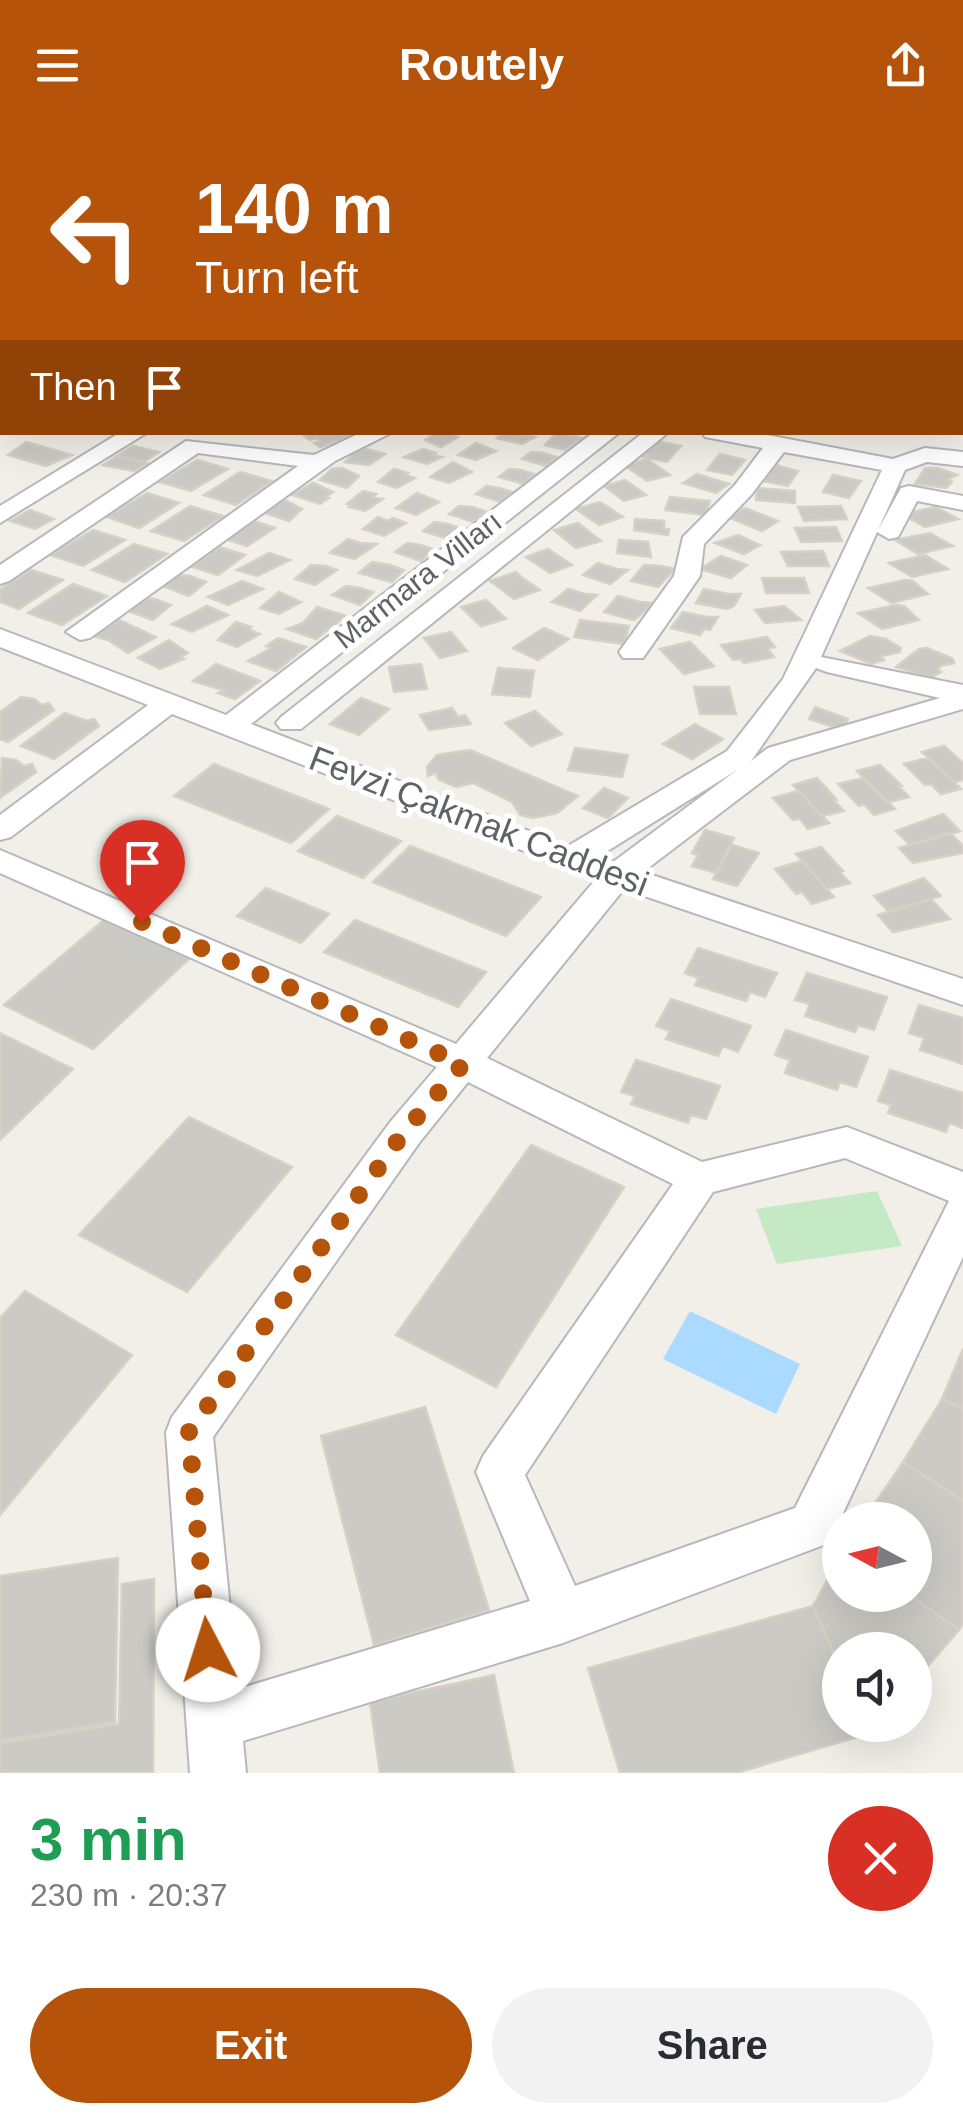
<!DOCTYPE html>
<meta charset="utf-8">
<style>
body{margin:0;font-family:Arial,sans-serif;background:#f2f2f3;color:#2b2b33;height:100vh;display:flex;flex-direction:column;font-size:38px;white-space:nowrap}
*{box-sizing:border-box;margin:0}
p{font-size:32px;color:#7c7c81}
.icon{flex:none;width:55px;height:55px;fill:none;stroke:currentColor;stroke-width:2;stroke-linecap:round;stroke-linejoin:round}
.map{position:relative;height:1643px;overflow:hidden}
.drawer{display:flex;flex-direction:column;background:#fff;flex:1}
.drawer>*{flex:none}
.hud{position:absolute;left:0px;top:0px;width:965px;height:305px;box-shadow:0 10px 40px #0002;background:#b45309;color:#fff;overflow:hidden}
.needle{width:65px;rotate:277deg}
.fabs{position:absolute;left:822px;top:1372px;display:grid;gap:20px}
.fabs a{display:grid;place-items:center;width:110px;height:110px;border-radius:50%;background:#fff;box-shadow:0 10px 40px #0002;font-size:50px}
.pin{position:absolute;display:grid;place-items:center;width:85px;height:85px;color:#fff;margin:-102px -42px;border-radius:50% 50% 50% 0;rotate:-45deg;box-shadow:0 0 10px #0007}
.pin .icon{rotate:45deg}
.me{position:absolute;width:110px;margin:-55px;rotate:355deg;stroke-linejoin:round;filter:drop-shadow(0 0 8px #0008)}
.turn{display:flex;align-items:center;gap:35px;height:210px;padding:0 30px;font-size:45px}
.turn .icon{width:130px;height:130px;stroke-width:2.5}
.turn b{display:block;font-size:70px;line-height:85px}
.then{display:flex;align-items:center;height:95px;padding:0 30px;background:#0003;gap:20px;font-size:38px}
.round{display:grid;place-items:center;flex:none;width:105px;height:105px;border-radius:52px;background:#f2f2f3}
.overview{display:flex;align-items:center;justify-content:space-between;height:170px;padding:0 30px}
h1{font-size:60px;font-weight:700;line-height:75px;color:#1e9e55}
.cta{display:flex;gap:20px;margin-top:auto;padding:20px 30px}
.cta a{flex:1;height:115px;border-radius:60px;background:#b45309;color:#fff;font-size:40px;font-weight:700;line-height:115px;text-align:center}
.cta a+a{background:#f2f2f3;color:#2b2b33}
header{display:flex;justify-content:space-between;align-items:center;height:130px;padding:0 30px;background:#b45309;color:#fff;font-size:45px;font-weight:700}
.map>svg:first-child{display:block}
.green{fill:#c5e8c5}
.water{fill:#aadaff}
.building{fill:#cccac5;stroke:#d6d1c6;stroke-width:2.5}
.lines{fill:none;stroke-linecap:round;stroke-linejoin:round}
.minor-casing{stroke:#b5b8bc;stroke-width:4}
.minor{fill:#fff;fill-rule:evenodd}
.route{stroke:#b45309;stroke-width:18;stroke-dasharray:0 32.4}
.labels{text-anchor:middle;stroke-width:10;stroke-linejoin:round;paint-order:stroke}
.far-street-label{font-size:30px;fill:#5f6368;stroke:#fff}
.street-label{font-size:35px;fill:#5f6368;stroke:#fff}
</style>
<header><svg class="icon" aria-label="menu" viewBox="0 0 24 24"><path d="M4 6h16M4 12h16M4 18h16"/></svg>Routely<svg class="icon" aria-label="share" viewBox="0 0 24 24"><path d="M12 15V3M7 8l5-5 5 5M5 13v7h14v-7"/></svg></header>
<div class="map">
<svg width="963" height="1643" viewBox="0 0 963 1643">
<rect width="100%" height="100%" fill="#f1efe8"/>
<!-- green -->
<path class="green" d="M877,1061L902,1116L777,1134L756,1079Z"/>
<!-- water -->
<path class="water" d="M0,0H963V212L962,2H2V30Z
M690,1181L800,1234L776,1284L663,1229Z"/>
<!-- building -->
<path class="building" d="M310,302H349L351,306L320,317L314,313L320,311L316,308L310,310L304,306Z
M437,302H449L458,307L441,317L425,310Z
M504,302H528L525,305L535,307L522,314L497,308Z
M556,303L568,304L582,308L565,320L545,315Z
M658,311L681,316L667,332L643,327Z
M26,312L72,325L46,336L8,325Z
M476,313L496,321L476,330L458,325Z
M133,316L159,322L144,332L117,326Z
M366,319L385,324L369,335L345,332L358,320Z
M423,319L436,323L433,325L442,327L427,334L404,327Z
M531,322L544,323L556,327L547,336L522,329Z
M720,324L745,330L732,345L707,340Z
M117,326L144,332L147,333L134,341L103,335Z
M647,329L670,345L647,351L624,335Z
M197,330L228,339L191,361L160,352Z
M453,332L472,342L449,353L430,347Z
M775,335L798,341L788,356L763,351Z
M342,338L359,346L347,358L320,350L332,339Z
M925,338H938L957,345L947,350L952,352L946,358L915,354Z
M394,339L408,343L405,345L415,348L397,358L378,352Z
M509,339L521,340L534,344L524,354L499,347Z
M240,342L272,351L236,375L204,365Z
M697,344L729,354L716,363L683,353Z
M833,345L861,351L849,368L823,362Z
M625,350L646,365L624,371L604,356Z
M313,353L333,362L326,367L329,368L320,374L292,365Z
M486,356L499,358L512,362L501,372L476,364Z
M757,358L795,361V373L756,370Z
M363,361L376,364L373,367L383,369L365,381L349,377L351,375L347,374Z
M147,363L179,373L139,398L107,387Z
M417,363L439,372L416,385L396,378Z
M670,367L710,371L705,385L665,380Z
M285,370L302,379L289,391L262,382L275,371Z
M600,372L623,387L599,395L576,379Z
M190,376L223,386L184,411L151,401Z
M459,376L472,377L485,381L474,392L449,384Z
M841,376L847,389L804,391L798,377Z
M936,377L958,389L925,397L902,384Z
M745,378L778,391L762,401L728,387Z
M30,380L54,389L35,399L10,391Z
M378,387L388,391L393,388L406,393L384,406L363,399Z
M635,389L664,391V399H669L668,405L634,400Z
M250,390L275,398L247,416L223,408Z
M434,392L447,394L460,398L449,409L423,401Z
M578,393L601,411L576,418L554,400Z
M836,397L842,411L801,412L795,398Z
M93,400L125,410L83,436L50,425Z
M930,403L953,416L918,424L895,410Z
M738,405L760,415L744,424L715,413Z
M348,409L360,413L377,414L355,429L330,423Z
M619,410L648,412L651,427L617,423Z
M407,413L420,415L433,419L421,431L395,422Z
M134,414L167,424L125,452L92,440Z
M219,417L245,425L218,445L193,437Z
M548,419L572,435L550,443L526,427Z
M823,421L829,436H788L781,422Z
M269,423L290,430L257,446L237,440Z
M925,425L948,439L912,447L889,433Z
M721,426L747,435L731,448L700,439Z
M372,432L390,435L404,440L392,452L359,443Z
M598,433L617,439L628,440L610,454L583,445Z
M311,435L326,436L337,440L315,455L295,449Z
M644,435L661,436L675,439L658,457L631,451Z
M31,440L63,450L19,479L0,472V459Z
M516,442L521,447L540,460L514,469L490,451Z
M176,444L190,446L206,452L189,466L163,456Z
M762,448H804L809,463H766Z
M905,450L913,451L928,464L891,473L868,458Z
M242,451L263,459L228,475L208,467Z
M73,454L107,466L62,495L28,483Z
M346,456L360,458L373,462L360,475L332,465Z
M568,459L585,464L597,465L580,481L552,472Z
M704,459L728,464H741L734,476L727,479L696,473Z
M279,462L301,472L279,484L260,478Z
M618,466L640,472L654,473L634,490L604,482Z
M141,468L155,469L171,475L153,490L126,480Z
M486,470L506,489L481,496L461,477Z
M896,475L904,476L919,490L882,499L858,483Z
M207,476L228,485L192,502L172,494Z
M784,476L801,490L765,493L755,480Z
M317,477L346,486L316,509L287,499L303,493Z
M683,482L707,487H718L710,500L704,499L700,505L671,498Z
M119,490L156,507L128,523L108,510L92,506Z
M580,490L629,496L624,514L574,507Z
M236,492L251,497L248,499L260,504L237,517L218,510Z
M544,498L569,509L538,530L513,518Z
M451,502L467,521L440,528L424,508Z
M870,506L886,509L901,518L900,522L881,526L884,530L871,534L840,521Z
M767,507L775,517L767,518L774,527L744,533L741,529L733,530L721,515Z
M278,508L306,517L276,541L248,531L271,518L266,516Z
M169,510L188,523L180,527L184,529L160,539L138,528Z
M690,512L714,536L684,544L660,519Z
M927,518L953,529L954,533L941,536L937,539L941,542L931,548L896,537L919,519Z
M216,534L260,551L235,569L218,563L223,560L193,551Z
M421,534L427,559L394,562L389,537Z
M498,538L534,541L530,567L492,564Z
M694,557H729L736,584H700Z
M21,567L34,569L42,575L49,573L54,580L8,612L0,609V582Z
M361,568L389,579L359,605L330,594Z
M815,577L848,589L843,600L809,589Z
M452,578L458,587L465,585L471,594L429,600L420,585Z
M535,581L562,604L531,616L505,593Z
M65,583L87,591L94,589L99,596L54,629L21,616Z
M695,594L723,609L692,629L663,614Z
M944,616L963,633V650L954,652L922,622Z
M575,618L628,625L622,647L568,640Z
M470,620L578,666L557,683L533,688L520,685L512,672L473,653L457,657L439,650L436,643L428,646L427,637L437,625Z
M2,628L16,630L24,636L32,634L36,642L0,668Z
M928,628L954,652L961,659L941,664L931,654L925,655L904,634Z
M214,634L329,679L291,713L174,666Z
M880,635L902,656L899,657L909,667L888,672L857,641Z
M817,648L837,670L834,671L844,681L822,686L793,655Z
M863,648L888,672L895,679L874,685L864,674L859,676L838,654Z
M604,658L628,668L608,688L583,678Z
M798,661L822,686L829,693L808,699L799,688L793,690L773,668Z
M943,684L960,701L910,715L896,701Z
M337,686L401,711L363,748L298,721Z
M705,700L734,708L716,743L692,736L698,725L692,723Z
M950,703L963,716V723L913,733L899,718Z
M732,715L759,723L737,756L713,749Z
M410,716L541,767L506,806L373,752Z
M821,717L843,741L840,742L850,753L827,759L796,724Z
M802,731L827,759L834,767L812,774L802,762L796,764L775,739Z
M924,748L941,766L889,782L874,766Z
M266,758L329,784L301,813L237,786Z
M931,769L950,789L893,802L878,785Z
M104,790L190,828L93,919L4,875Z
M355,790L486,842L458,877L324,822Z
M698,818L777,843L765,867L750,862L746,871L695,855L699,848L685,843Z
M807,843L887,867L874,900L858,895L855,902L805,886L810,874L795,870Z
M671,869L751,896L738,922L723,916L718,926L666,909L670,901L656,896Z
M919,875L963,888V934L920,920L924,908L909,903Z
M786,900L868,927L856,957L840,952L837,960L785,943L790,930L775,925Z
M0,903L73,939L0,1010Z
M636,930L720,956L706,989L691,985L688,993L631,974L635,966L621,962Z
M890,940L963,963V998L949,993L946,1002L888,983L891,975L878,971Z
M189,987L292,1037L187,1162L79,1105Z
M531,1015L624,1057L496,1257L396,1205Z
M25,1161L132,1225L0,1385V1188Z
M963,1219V1279L942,1269Z
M942,1269L963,1279V1371L903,1332Z
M425,1277L489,1480L374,1515L321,1306Z
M903,1332L963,1371V1494L959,1500L909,1465H915V1390H864Z
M840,1427V1465H909L959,1500L915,1551V1520H840V1538L813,1476Z
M118,1428L115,1592L0,1611V1446Z
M154,1449L153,1643H0V1613L119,1594L122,1454Z
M813,1476L840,1538V1595H865L868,1604L736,1643H620L588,1538Z
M494,1545L514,1643H380L370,1572Z"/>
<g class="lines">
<!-- minor casing -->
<g class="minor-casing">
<path id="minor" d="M0,33H2V43H0Z
M2,156V168L0,169V157Z
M2,204V216L0,217V205Z
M962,232H963V244H962Z
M121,302H148L0,393V376Z
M362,302H393L335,331L90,508L80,510L66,502L298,336L198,323L9,451L0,454V435L186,311L314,325Z
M594,302H620L251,594L568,716L727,621L783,549L882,340L784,322L751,365L704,414L700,446L643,528H623L619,522L674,446L683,407L735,355L763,318L705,307L702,302H751L893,329L925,318L963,322V336L927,332L905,340L878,400L901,358L909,356L963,366V380L917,371L898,407L889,409L877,402L821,527L963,555V579L790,630L643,742L963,849V875L624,759L487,928L702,1032L847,997L963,1042V1127L829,1413L563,1513L243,1611L246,1643H190L166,1302L172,1287L391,991L437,937L0,743V720L456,914L596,749L172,584L11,707L0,710V685L148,575L0,517V499L226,585ZM816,538L827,542L940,568L768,618L751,631ZM737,640L613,732L598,727ZM468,952L673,1054L483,1326L476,1342L530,1471L238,1559L213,1307L419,1013ZM845,1028L949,1071L795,1378L575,1456L525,1345L713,1062Z
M644,302H669L301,599H281L276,593L281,587Z"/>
</g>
<!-- minor -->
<use href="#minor" class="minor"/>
</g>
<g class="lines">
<!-- route -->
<path class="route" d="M142,792L463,934L404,1002L189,1302L208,1520"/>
</g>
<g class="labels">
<!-- far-street labels -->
<g class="far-street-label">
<text transform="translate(418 450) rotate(-38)" y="10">Marmara Vilları</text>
</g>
<!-- street labels -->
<g class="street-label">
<text transform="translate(479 691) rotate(21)" y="12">Fevzi Çakmak Caddesi</text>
</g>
</g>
</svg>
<div class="fabs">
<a><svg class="needle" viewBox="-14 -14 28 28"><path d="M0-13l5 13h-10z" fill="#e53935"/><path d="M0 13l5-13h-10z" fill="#7c7c81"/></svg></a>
<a><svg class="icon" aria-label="sound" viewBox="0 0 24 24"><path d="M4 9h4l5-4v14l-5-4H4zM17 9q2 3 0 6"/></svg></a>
</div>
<div class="pin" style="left:142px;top:792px;background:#d93025"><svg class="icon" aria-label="arrive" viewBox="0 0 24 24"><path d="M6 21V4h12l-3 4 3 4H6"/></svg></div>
<svg class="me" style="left:208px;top:1520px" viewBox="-20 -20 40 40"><circle r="19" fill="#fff"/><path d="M0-13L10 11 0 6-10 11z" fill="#b45309"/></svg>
<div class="hud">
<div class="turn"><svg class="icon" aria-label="left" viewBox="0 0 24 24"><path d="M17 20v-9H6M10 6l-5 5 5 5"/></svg><div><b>140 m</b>Turn left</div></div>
<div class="then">Then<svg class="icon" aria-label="arrive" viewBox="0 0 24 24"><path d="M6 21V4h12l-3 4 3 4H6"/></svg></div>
</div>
</div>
<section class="drawer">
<div class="overview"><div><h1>3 min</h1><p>230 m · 20:37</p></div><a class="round" style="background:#d93025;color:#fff"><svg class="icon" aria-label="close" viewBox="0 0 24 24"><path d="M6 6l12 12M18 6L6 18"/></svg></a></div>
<div class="cta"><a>Exit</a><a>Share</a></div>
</section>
